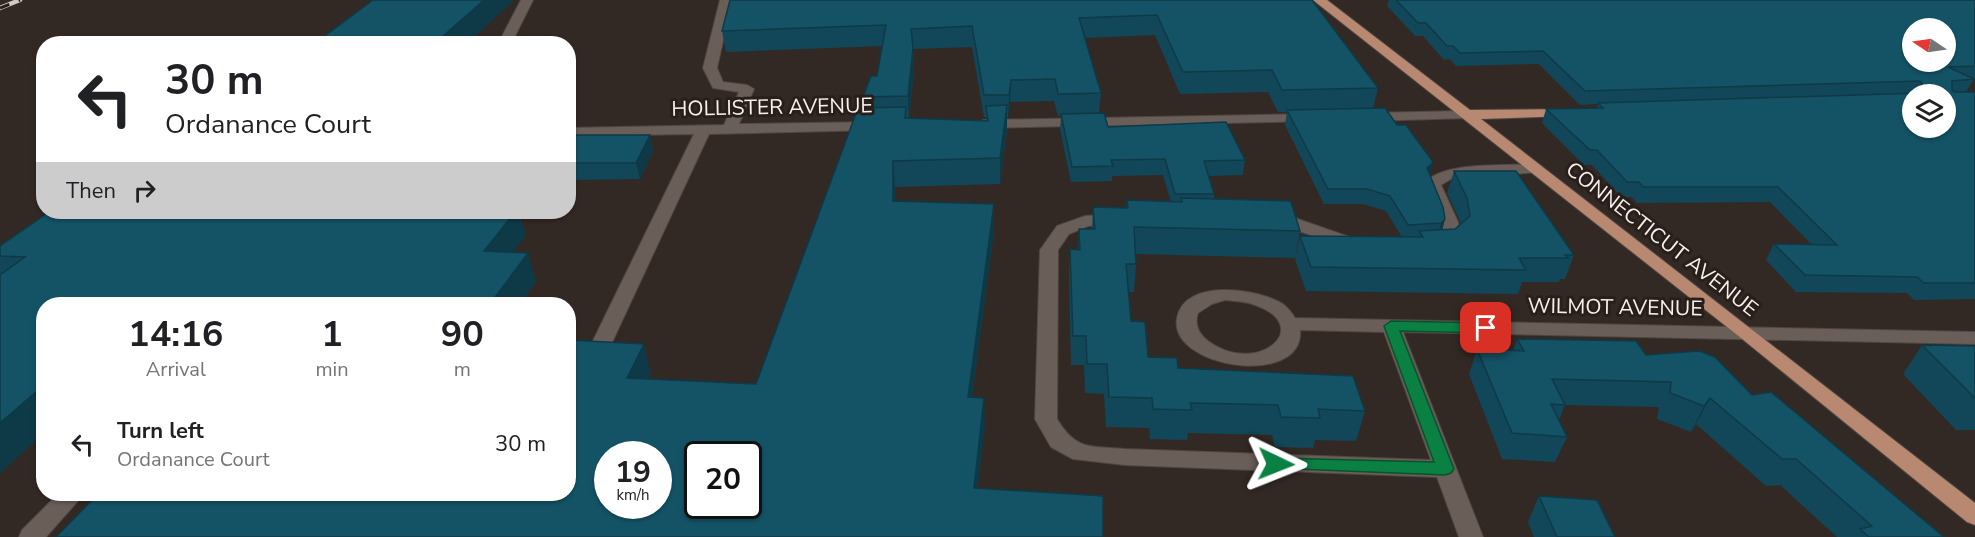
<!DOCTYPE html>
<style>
body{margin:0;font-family:"Nunito Sans",sans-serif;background:#f2f2f2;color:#202124;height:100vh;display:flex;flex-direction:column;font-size:22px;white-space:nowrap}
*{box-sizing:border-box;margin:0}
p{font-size:20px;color:#757577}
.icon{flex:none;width:33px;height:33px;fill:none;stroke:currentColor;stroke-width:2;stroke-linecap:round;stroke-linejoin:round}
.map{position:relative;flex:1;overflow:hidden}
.drawer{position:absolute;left:36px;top:297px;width:540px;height:204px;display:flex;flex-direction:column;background:#fff;border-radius:24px;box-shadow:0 2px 4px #0004}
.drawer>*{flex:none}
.hud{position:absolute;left:36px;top:36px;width:540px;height:183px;border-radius:24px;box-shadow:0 2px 4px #0004;background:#fff;color:#202124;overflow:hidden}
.needle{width:39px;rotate:283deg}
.controls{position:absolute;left:1902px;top:18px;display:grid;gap:12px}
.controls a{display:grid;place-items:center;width:54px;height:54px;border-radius:50%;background:#fff;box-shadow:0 2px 4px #0004;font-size:30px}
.speed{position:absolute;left:594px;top:441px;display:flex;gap:12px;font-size:30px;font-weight:700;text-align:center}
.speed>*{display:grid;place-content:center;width:78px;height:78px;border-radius:50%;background:#fff;box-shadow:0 2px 4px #0004;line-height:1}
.speed small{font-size:15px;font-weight:400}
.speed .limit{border:3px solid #111;border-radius:9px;background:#fff;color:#111}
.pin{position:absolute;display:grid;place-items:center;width:51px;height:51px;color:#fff;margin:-26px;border-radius:12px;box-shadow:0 3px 9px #0006}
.me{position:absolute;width:66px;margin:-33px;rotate:92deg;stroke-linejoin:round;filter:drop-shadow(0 0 4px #0008)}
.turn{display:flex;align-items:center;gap:21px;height:126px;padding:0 30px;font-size:27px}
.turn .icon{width:78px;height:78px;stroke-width:2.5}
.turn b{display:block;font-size:42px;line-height:51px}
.then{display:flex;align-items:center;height:57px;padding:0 30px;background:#0003;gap:12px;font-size:22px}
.eta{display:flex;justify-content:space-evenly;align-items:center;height:102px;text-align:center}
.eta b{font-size:36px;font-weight:700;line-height:42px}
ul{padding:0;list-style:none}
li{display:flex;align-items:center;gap:18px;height:90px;padding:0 30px}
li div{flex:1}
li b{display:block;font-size:22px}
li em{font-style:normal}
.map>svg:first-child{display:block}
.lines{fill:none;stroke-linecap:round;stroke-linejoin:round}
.minor-casing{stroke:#4f4743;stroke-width:2}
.major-casing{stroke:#4f4743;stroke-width:2}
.minor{fill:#6a5e59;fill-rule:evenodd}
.major{fill:#b88870;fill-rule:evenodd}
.rail-casing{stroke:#d0c8c4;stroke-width:4.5}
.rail{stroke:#291f1a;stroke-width:3;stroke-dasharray:10;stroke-linecap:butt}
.wall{fill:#114758;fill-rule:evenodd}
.shaded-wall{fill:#0e3a47}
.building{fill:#145366;stroke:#0e3a47;stroke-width:1.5;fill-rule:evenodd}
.route{fill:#0b8043;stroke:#07532c;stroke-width:1.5}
.labels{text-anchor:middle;stroke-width:6;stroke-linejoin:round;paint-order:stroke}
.street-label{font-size:21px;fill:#f7f0ec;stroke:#291f1a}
</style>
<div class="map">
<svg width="1975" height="537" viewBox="0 0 1975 537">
<rect width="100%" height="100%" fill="#332924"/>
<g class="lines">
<!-- minor casing -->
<g class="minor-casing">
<path id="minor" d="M521,0H533L511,44H498Z
M720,0H732L717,68L723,82L747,85L754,89L739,124L875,122L882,126L875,130L709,134L608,351L605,356L598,357L591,356L588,351L694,134L568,136V128L724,125L739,92L713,88L703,68Z
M1465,111L1470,112L1472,115L1470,118L1367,121L1360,117L1367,113Z
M1310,114L1315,115L1317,118L1315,121L983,128L976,124L983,120Z
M1534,164L1542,169L1540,172L1451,179L1441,185L1458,222L1461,238L1448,250H1436L1433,246L1443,236C1443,216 1428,202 1425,183C1442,161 1507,166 1534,164Z
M1116,214L1122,215L1124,219L1122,223L1088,226L1069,234L1058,250L1057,419C1076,451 1091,446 1125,449L1431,460L1384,332L1300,330C1305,388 1168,369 1177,318C1185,277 1259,289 1283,304C1288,308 1292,313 1295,318L1975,332V344L1403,332L1483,537H1459L1437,477L1125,465L1073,459L1051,447L1035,419L1040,250L1057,226L1085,216ZM1225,300C1234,301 1244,301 1252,304C1318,325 1258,378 1208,341C1199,334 1194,324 1198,313L1212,304Z
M1276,215L1292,217L1358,240L1361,244L1358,248L1352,249L1284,226L1270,224L1268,220L1270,216Z
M58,494H84L46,537H19L22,530Z"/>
</g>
<!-- major casing -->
<g class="major-casing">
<path id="major" d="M1313,0H1327L1470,110L1573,109L1575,112L1568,116L1481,119L1975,503V525L1967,522L1741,338Z"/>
</g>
<!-- minor -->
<use href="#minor" class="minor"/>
<!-- major -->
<use href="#major" class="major"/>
<!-- rail casing -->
<g class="rail-casing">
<path id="rail" d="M0,8L20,0"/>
</g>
<!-- rail -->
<use href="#rail" class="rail"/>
</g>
<!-- wall -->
<path class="wall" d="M1312,0L1378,88L1373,109L1397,125L1433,162L1429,174L1445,219L1442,230L1455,229L1460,224V221L1447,193L1454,171L1574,255L1565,279H1560L1559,282H1522L1518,294L1306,291L1295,259L1300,236L1402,237L1386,211L1363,204H1324L1285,125L1287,112H1278L1268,92L1180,94L1155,35L1085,38L1101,93L1099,114L1108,127L1245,160L1243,175L1209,176L1214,194V199L1300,231L1295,258L1136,254V264L1134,292H1129L1131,321L1148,357L1178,368L1365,411L1356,441L1315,440L1313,448L1275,447L1272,435L1188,433L1187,440L1150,439L1149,428L1106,427L1104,394L1085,393L1084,365H1071L1069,277L1070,249L1078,250L1079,229H1092L1093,207L1126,208L1127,200L1171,202L1163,175L1112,176V181L1071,182L1060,129L1061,116H1058L1054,101L1010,102L1008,117H1007V130L1000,184L895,187V201L994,231L972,397L985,427L56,537L651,373L648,379L756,384L864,108L863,97L877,76L883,46L726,52L722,31ZM972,47L984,117H986V121L909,118L914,70L913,49Z
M1389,0H1975V79H1974L1966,92H1975V299L1914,300L1907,293L1796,292L1766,260L1774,244L1812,245L1770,202L1637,203L1632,197H1621L1592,165H1584L1542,123L1546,109L1597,108L1598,104L1580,105L1539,64L1456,66L1450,59L1444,60L1423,36H1415L1387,6Z
M568,135H650L653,151L640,179L568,180Z
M526,235L513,252L536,281L520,304H44V433L0,473V246Z
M1517,339L1646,355L1752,395L1944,537H1837L1780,485L1766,486L1696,424L1691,432L1657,419L1659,407L1565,405L1559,420L1567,437L1555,462L1502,459L1469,374L1477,349L1513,351Z
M1922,345L1975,346V430H1956L1903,374Z
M1539,496L1615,537H1534L1528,522Z"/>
<!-- shaded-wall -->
<path class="shaded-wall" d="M484,0H514L467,44H434Z
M913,48L914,70L909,119L908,96Z
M1011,80L1010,102L1008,117L1009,95Z
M1007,105V130L1000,184V158Z
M650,135L653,151L640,179L636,163Z
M893,161L895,187V228L893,201Z
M1433,162L1429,177L1427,168Z
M994,204V231L968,426V397Z
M515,212H519L526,235L493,279L484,251Z
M1445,219L1441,235L1436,239L1441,223Z
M528,253L536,281L520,304H490Z
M644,344L651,373L635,407L627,378Z
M44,385V433L0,473V423Z
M984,398L985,427L974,519V488Z
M1710,398L1696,424L1691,432L1704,406Z"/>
<!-- building -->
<path class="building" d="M373,0H484L434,44H314Z
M730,0H1312L1378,88L1282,90L1272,70L1183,72L1157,15L1079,18L1101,93L1058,94L1055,79L1011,80L1009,95H984L972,26L911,29L913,48L908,96L863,97L871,76H877L886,25L722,31Z
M1396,0H1975V66L1948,67L1974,79L1952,81V90L1954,92H1975V283H1924L1917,277L1805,275L1774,244L1837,245L1778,187H1643L1639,182H1627L1597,150H1590L1546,109L1603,108L1598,103L1920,93L1922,83L1920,81L1585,91L1543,51L1460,53L1453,46H1447L1426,23H1418ZM1912,28H1946V62H1912ZM1912,94H1946V128H1912Z
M1007,105L1000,158L893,161V201L994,204L968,397L984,398L974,488L1103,496V537H56L98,494H568V340L644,344L627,378L756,384L858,108L906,107L905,118L988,121L986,106ZM608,454H658V506H608ZM698,454H748V506H698Z
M1385,108L1397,125H1406L1433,162L1427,168L1443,207L1445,219L1441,223L1408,225L1390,196L1367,189H1328L1287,110Z
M1104,113L1108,127L1226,122L1245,160L1204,161L1214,194H1175L1165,159L1111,160L1113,166L1072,167L1061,114Z
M568,135H650L636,163H568Z
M1454,171H1516L1574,255H1565L1568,258H1519L1526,270L1311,267L1300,236L1423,237L1419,231L1455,229L1470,216L1467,198Z
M1181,198L1289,201L1291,202L1300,231L1134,227L1136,264H1126L1131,321L1145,322L1148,357L1177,358L1178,368L1353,376L1365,411L1318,409L1320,418L1281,417L1278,405L1190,403L1192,410L1153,409L1152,398L1109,397L1107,364H1087L1086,336H1073L1070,249L1080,250L1079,229H1095L1093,207L1128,208L1127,200L1182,202Z
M49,212H515L484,251L528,253L490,304H44V385L0,423V275L25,257L0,256V246Z
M1517,339L1636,341L1646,355L1699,351L1715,357L1752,395L1771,392L1944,537H1869L1860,529L1872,526L1796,459H1782L1710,398L1704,406L1670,393L1671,382L1552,379L1565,405L1551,404L1567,437L1512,433L1477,349L1524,351Z
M1922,345L1975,346V398Z
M1539,496L1597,500L1615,537H1557Z"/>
<!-- route -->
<path class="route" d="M1391,321L1486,323L1494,328L1486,333L1400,331L1454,469L1451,473L1445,475L1270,468L1268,464L1270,460L1276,458L1434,462L1384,326Z"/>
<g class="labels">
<!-- street labels -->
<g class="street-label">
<text transform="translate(772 107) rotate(-1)" y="7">HOLLISTER AVENUE</text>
<text transform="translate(1662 239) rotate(38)" y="7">CONNECTICUT AVENUE</text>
<text transform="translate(1615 307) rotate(1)" y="7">WILMOT AVENUE</text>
</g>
</g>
</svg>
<div class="controls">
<a><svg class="needle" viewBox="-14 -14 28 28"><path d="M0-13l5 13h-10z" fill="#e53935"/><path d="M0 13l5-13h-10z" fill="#757577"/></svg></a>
<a><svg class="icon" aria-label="layers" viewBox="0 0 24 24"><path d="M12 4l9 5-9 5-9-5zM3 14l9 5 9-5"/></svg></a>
</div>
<div class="speed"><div>19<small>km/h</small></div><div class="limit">20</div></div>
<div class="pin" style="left:1486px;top:328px;background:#d93025"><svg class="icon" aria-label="arrive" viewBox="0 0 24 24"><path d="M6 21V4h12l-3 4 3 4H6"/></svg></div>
<svg class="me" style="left:1276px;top:464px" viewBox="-20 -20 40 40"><path d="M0-17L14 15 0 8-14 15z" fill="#0b8043" stroke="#fff" stroke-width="4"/></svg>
<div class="hud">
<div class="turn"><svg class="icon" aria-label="left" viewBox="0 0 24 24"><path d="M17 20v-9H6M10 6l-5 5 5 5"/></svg><div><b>30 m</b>Ordanance Court</div></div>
<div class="then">Then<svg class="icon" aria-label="right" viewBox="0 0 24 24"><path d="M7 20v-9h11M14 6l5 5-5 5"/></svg></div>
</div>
<section class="drawer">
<div class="eta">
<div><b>14:16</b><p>Arrival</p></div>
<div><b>1</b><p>min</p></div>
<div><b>90</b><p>m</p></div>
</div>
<ul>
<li><svg class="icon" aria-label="left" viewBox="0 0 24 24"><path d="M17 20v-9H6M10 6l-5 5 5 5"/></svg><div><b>Turn left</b><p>Ordanance Court</p></div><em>30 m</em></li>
</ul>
</section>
</div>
